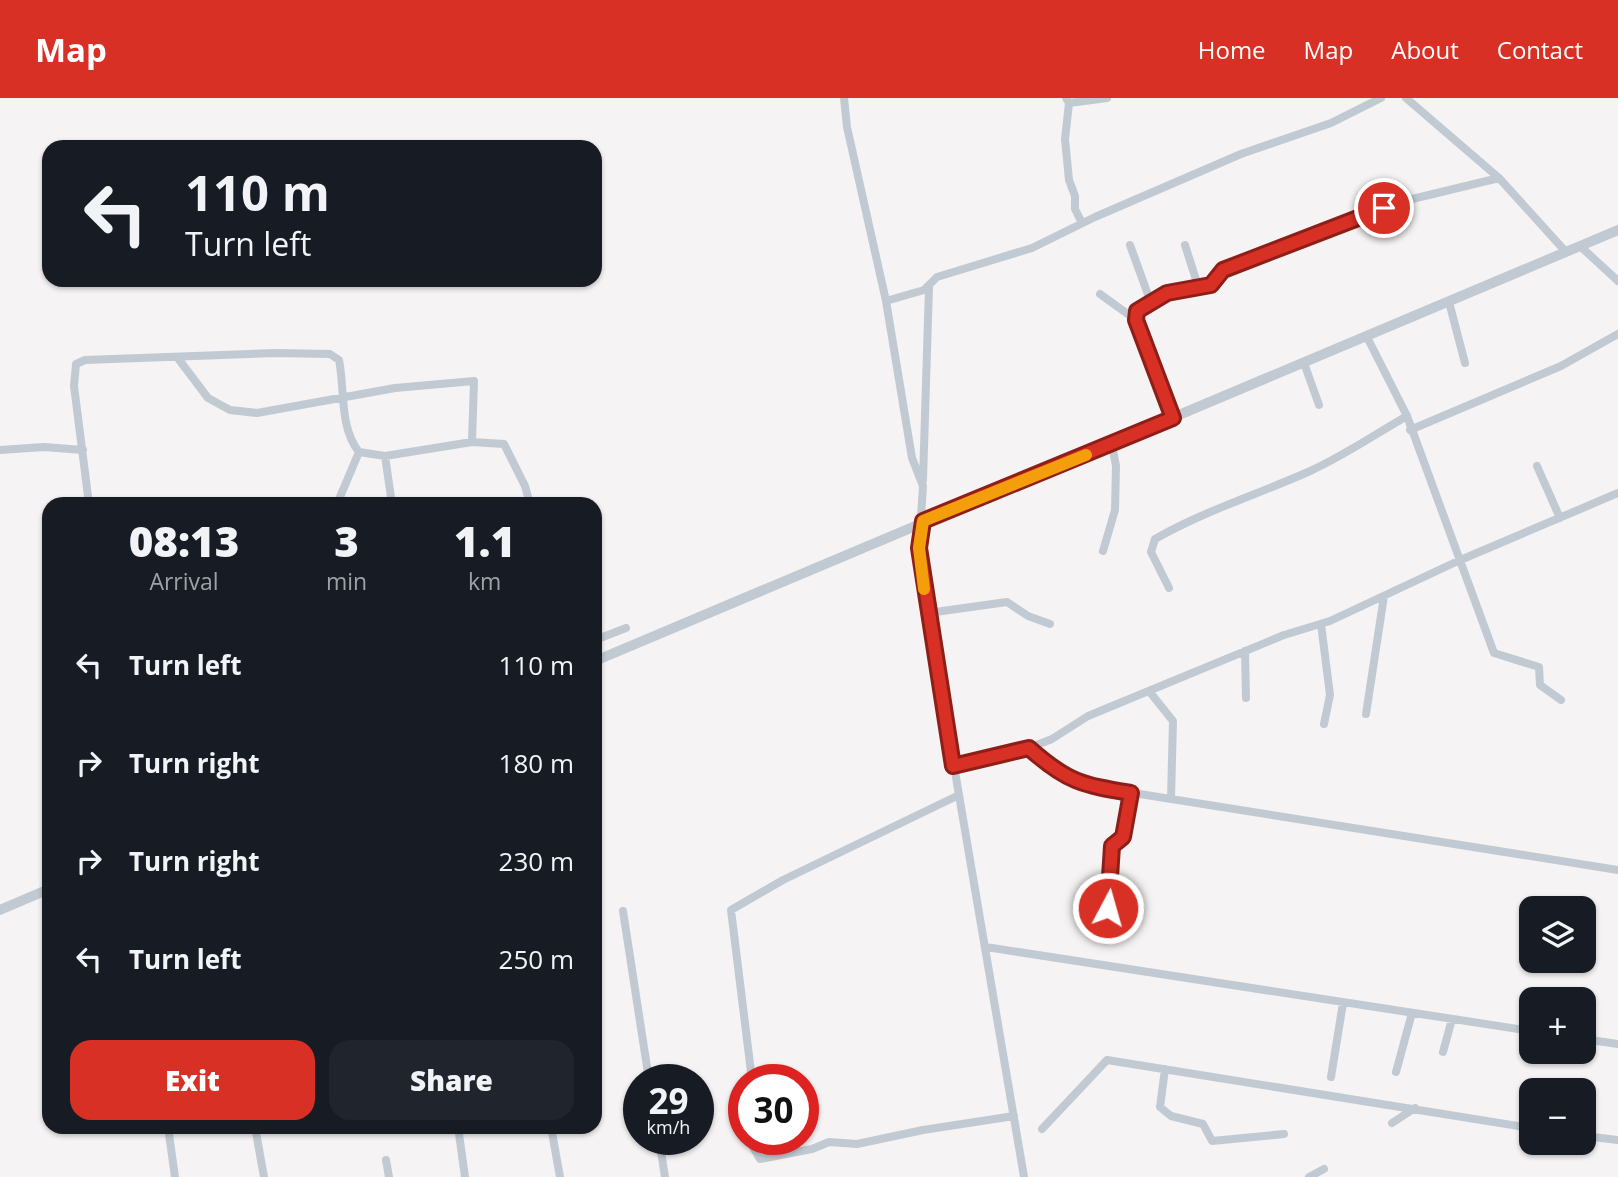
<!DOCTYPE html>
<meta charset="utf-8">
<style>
body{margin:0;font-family:"Open Sans",sans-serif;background:#20242c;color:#f1f3f6;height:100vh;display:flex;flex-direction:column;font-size:26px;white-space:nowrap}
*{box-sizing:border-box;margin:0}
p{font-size:23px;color:#9ea1a6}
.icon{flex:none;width:38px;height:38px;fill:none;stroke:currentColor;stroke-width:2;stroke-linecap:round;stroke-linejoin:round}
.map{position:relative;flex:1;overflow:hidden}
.sheet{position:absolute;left:42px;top:399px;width:560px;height:637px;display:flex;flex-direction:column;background:#171b24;border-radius:21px;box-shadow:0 2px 5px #0004}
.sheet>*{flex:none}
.banner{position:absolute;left:42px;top:42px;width:560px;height:147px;border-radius:21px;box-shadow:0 2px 5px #0004;background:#171b24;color:#f1f3f6;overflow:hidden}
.fabs{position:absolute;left:1519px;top:798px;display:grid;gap:14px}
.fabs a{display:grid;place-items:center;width:77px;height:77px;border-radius:14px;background:#171b24;box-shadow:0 2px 5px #0004;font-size:35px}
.speed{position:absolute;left:623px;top:966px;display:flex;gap:14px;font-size:35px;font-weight:700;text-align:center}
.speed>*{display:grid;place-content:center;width:91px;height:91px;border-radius:50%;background:#171b24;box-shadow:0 2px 5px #0004;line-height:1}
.speed small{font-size:18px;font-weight:400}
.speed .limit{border:10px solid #d22;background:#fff;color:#111}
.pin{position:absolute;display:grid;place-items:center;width:60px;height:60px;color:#fff;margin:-30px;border:4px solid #fff;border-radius:50%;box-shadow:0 2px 7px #0007}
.me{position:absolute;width:77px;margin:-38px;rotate:6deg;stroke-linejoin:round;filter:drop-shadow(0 0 5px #0008)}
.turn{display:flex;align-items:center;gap:24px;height:147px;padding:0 28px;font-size:32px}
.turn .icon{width:91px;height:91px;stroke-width:2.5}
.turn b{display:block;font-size:49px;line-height:60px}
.eta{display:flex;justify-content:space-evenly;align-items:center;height:119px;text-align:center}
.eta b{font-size:42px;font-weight:800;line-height:49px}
.button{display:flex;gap:14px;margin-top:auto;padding:14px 28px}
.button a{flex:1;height:80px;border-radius:21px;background:#d93025;color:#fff;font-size:28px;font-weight:800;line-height:80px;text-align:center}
.button a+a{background:#20242c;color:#f1f3f6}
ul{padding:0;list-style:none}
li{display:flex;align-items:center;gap:21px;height:98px;padding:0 28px}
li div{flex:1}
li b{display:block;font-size:26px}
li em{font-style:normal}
header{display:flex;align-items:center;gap:42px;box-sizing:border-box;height:98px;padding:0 35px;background:#d93025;color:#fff}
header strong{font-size:33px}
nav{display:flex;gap:38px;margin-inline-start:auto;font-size:24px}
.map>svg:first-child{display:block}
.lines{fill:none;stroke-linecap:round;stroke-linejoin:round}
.minor{stroke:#c1cad2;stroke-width:8}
.tertiary{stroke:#c1cad2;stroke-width:10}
.route-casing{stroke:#8d1f18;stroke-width:18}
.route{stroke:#d93025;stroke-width:12}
.slow{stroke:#f59e0b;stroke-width:12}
</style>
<header>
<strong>Map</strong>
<nav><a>Home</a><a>Map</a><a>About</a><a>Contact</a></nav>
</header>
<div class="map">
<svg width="1618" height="1079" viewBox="0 0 1618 1079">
<rect width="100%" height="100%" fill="#f5f3f3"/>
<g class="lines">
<!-- minor -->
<path class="minor" d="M844,0L847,29L886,203L912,360L923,388L919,450L928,515L1024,1079
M1066,0L1069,5L1065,41L1069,82L1075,98V111L1082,125
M1406,0L1499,80L1566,154
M1069,5L1107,0
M1130,147L1151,205
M1185,147L1199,191
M1580,148L1618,183
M1100,196L1136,222
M886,203L924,192L937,179L1032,150L1095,119L1241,56L1331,25L1381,0
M1449,204L1465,265
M1367,239L1407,318L1494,555L1539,569L1540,587L1561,602
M177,259L208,300L230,312L257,315L395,290L474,283L472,344
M1304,265L1319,307
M1173,320L1136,222L1137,213L1167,195L1211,187L1223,172L1404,103L1499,80
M1410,332L1561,268L1618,236
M0,352L44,349L83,352
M385,358L392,406
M1537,368L1560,420
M923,382L929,189
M89,406L74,288L76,266L85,262L275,255L330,256L339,262C345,291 339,329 359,354L385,358L472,344L504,346L525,388L530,406
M337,406L359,354
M1103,453L1115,412L1116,368L1112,347
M1169,490L1151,454L1155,441C1204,413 1256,397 1308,374C1342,359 1374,337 1407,318
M928,515L1007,504L1028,518L1050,526
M1321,526L1330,597L1324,626
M595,542L626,530
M1245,553L1246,600
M1149,593L1173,623L1171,700
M1366,616L1384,498
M1029,650L1056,675L1083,687L1618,772
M953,668L1029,650L1052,641L1088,618L1284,537L1330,523L1458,463L1618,395
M623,813L649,982
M1112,821C1110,815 1107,810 1107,804C1107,794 1113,747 1117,741L1123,739L1131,695
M986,849L1531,933
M1584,941L1618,946
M1443,954L1452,921
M1165,971L1160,1009L1171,1018L1203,1026L1212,1043L1284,1036
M1396,974L1412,915
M1331,979L1343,905
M752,982L731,812L783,782L959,697
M1392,1025L1415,1010
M168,1029L175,1079
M255,1029L264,1079
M458,1029L465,1079
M551,1029L560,1079
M1042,1031L1107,962L1531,1030
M1584,1038L1618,1042
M659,1041L665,1079
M748,1041L760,1061L812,1051L829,1044L857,1046L923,1032L1014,1018
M386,1062L389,1079
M1309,1079L1324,1071"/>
<!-- tertiary -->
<path class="tertiary" d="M595,563L1618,132
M0,812L49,791"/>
</g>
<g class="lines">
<!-- route casing -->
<g class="route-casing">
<path id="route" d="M1108,810L1112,748L1123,739L1131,695C1082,687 1067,684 1029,650L953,668L919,450L923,423L1173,320L1136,222L1137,213L1167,195L1211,187L1223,172L1384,110"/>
</g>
<!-- route -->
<use href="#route" class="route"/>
<!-- slow -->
<path class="slow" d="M924,491L919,450L923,423L1086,357"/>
</g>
</svg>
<div class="fabs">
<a><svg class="icon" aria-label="layers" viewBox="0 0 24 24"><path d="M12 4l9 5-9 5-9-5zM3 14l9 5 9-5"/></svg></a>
<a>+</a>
<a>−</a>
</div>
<div class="speed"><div>29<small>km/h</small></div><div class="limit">30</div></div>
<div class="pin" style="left:1384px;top:110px;background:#d93025"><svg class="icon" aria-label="arrive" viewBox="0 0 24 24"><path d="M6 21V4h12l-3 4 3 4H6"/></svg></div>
<svg class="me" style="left:1108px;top:810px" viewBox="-20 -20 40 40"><circle r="17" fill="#d93025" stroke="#fff" stroke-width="3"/><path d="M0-11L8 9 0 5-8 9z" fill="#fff"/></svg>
<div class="banner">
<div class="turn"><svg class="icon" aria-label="left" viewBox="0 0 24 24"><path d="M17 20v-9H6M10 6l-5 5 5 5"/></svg><div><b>110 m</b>Turn left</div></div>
</div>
<section class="sheet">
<div class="eta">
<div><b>08:13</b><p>Arrival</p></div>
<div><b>3</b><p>min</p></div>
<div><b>1.1</b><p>km</p></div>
</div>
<ul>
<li><svg class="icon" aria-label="left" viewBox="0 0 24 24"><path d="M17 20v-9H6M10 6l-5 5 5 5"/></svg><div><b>Turn left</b></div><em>110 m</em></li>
<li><svg class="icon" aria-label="right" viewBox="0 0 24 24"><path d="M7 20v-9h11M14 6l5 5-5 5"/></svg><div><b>Turn right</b></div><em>180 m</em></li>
<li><svg class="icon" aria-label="right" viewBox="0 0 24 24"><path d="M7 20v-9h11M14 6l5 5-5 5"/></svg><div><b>Turn right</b></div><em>230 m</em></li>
<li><svg class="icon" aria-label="left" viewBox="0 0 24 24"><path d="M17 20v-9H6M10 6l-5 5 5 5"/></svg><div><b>Turn left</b></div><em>250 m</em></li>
</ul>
<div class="button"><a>Exit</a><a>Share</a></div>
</section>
</div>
